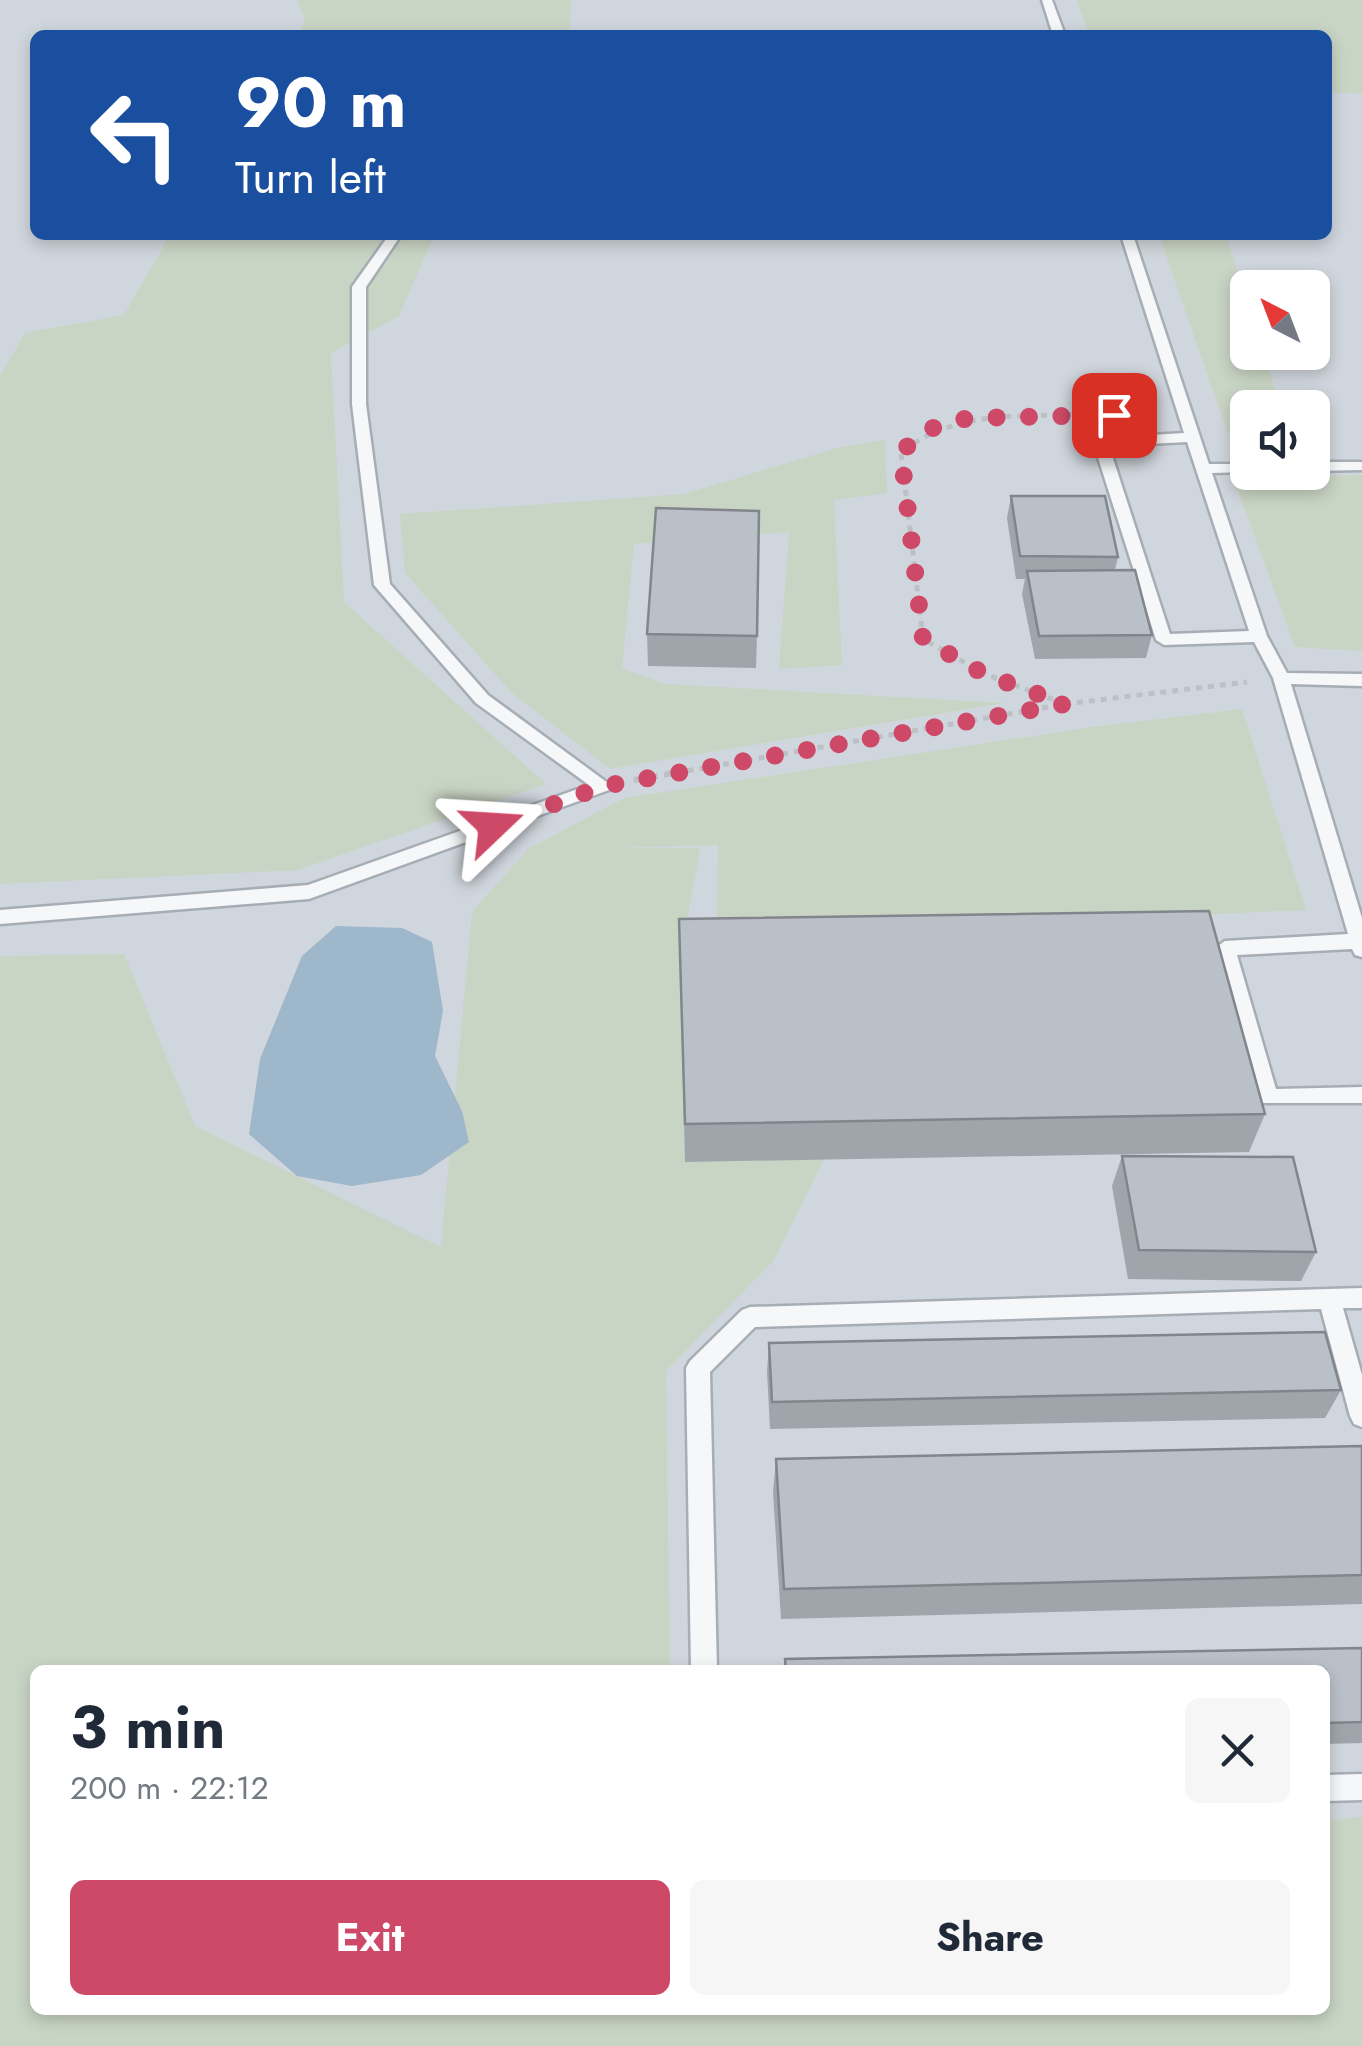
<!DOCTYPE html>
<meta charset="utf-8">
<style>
body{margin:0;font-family:Jost,sans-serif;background:#f6f6f7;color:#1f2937;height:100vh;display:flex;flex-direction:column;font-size:38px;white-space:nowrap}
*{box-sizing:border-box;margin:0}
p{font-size:32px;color:#747a83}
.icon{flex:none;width:55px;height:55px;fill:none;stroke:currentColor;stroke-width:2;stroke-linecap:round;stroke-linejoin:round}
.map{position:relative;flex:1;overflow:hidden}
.details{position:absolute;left:30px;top:1665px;width:1300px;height:350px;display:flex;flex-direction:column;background:#fff;border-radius:15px;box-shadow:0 5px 15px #0003}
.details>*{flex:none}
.banner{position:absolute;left:30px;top:30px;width:1302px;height:210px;border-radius:15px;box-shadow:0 5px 15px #0003;background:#1a4fa0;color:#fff;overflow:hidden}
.needle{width:65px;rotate:318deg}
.tools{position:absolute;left:1230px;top:270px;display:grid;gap:20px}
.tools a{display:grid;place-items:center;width:100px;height:100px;border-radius:15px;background:#fff;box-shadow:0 5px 15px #0003;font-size:50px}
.pin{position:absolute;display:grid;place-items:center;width:85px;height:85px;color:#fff;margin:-42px;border-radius:20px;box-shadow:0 5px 15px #0006}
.me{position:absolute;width:110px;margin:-55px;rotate:70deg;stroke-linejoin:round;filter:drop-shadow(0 0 8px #0008)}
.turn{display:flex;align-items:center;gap:35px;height:210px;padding:0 40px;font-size:45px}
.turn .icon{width:130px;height:130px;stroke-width:2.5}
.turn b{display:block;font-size:70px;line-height:85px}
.round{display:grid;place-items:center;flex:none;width:105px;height:105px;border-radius:15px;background:#f6f6f7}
.overview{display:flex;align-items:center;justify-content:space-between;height:170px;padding:0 40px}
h1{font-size:60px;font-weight:700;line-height:75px}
.primary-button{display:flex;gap:20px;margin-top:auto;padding:20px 40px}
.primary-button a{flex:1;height:115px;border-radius:15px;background:#ce4968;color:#fff;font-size:40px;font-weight:700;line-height:115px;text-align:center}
.primary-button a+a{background:#f6f6f7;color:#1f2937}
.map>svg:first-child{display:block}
.built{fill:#d0d6dd;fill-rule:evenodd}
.green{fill:#c9d5c4}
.water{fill:#9eb7ca}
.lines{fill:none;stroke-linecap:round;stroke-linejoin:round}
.lane-casing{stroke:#a7adb5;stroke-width:5}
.path-far1{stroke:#bcc1c6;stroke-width:5;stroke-dasharray:6 6;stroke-linecap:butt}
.path{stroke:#bcc1c6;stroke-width:6;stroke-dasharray:8 8;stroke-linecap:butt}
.lane{fill:#f5f7f9;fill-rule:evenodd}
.wall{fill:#a0a5ac}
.building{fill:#bac0c8;stroke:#82868c;stroke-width:2.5}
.route{stroke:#ce4968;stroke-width:18;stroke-dasharray:0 32.4}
</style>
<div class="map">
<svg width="1362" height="2046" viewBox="0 0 1362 2046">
<rect width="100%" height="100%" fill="#e2e6eb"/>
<!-- built -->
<path class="built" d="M0,0H1362V2046H0ZM35,35H1328V235H35ZM1248,288H1312V352H1248ZM1248,408H1312V472H1248ZM35,1670H1325V2010H35Z"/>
<!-- green -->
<path class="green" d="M297,0H571L570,35H298L305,18Z
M1077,0H1362V93H1328V35H1089Z
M170,235H434L399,316L331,353L344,602L546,784L297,870L0,884V376L25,333L124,315Z
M1159,235H1226L1247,303L1248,352L1263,353L1281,407L1248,408L1247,448H1233Z
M885,440L887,493L834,500L842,665L779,669L789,532L634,544L622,669L666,684L1005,703L610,769L512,693L405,573L400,514L684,494L837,448Z
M1362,475V651L1295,647L1233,477Z
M1242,709L1306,910L717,936L718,845L612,848H700L680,960L824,1159L774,1260L666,1371L670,1670H35V2010H1325V1821L1362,1817V2046H0V956L124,954L195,1126L441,1247L472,912L528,849L624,798L1093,727Z"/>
<!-- water -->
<path class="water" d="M336,926L402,928L432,942L443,1011L435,1056L462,1111L469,1142L421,1175L352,1186L297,1176L249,1134L260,1059L302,956Z"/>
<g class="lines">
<!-- lane casing -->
<g class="lane-casing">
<path id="lane" d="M1042,0H1052L1065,35H1053Z
M389,235H401L366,287V404L390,584L488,695L612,786L609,790L309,899L0,924V910L308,885L589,785L476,703L374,585L352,404V287Z
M1121,235H1133L1209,464H1248V472L1212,473L1267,636L1287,673L1362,674V686L1291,684L1362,918V957L1355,955L1352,949L1237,955L1276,1089L1362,1087V1103H1261L1215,948L1225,941L1348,934L1273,678L1254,642L1164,645L1156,640L1093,442L1100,438L1184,433ZM1187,442L1249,631L1170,634L1109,446Z
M1312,462H1362V470L1312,471Z
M1362,1288V1308H1343L1362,1375V1427L1354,1424L1350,1416L1321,1309L755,1327L710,1372L717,1670H691L686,1368L690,1361L742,1310L750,1307Z
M1362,1774V1800L1325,1801V1775Z"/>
</g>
<!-- path-far1 -->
<path class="path-far1" d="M1065,704L1247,682
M664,775L1065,704L985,674L923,639L901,452C956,411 1015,416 1081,415"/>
<!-- path -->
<path class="path" d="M634,780L678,772"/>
<!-- lane -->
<use href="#lane" class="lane"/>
</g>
<!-- wall -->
<path class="wall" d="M1011,496L1118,557L1115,570L1152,635L1146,658L1035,659L1022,594L1025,579H1016L1007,518Z
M647,634L757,636L756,668L648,666Z
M679,919L1265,1114L1249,1152L685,1162Z
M1122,1156L1316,1252L1301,1281L1128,1279L1112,1186Z
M769,1343L1341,1390L1325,1418L770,1429L767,1371Z
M1362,1446V1604L781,1619L773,1492L776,1459Z
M1362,1648V1743L1325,1744V1670H784L785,1659Z"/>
<!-- building -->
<path class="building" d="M1011,496H1105L1118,557L1020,556Z
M656,508L759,511L757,636L647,634Z
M1135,570L1152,635L1039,636L1027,571Z
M1209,911L1265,1114L685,1124L679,919Z
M1122,1156L1293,1157L1316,1252L1139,1250Z
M1325,1332L1341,1390L772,1402L769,1343Z
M1362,1446V1575L784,1589L776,1459Z
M1362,1648V1722L1325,1723V1670H786L785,1659Z"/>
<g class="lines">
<!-- route -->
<path class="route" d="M493,826L604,786L1065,704L984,674L923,639L901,452L926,430L968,418L1114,415"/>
</g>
</svg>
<div class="tools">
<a><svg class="needle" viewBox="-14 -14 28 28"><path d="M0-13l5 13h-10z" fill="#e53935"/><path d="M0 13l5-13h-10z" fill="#747a83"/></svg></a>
<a><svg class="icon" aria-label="sound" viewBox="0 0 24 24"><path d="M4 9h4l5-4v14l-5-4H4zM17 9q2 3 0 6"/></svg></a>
</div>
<div class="pin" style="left:1114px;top:415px;background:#d93025"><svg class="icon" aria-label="arrive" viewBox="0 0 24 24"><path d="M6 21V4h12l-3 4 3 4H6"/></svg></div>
<svg class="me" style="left:493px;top:826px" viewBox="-20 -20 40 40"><path d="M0-17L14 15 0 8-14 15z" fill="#ce4968" stroke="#fff" stroke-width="4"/></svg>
<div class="banner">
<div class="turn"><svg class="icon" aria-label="left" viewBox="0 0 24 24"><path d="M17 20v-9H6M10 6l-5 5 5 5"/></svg><div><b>90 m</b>Turn left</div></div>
</div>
<section class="details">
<div class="overview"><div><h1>3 min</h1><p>200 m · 22:12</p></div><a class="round"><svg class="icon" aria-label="close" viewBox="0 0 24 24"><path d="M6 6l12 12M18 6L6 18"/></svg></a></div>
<div class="primary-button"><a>Exit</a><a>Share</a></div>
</section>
</div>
